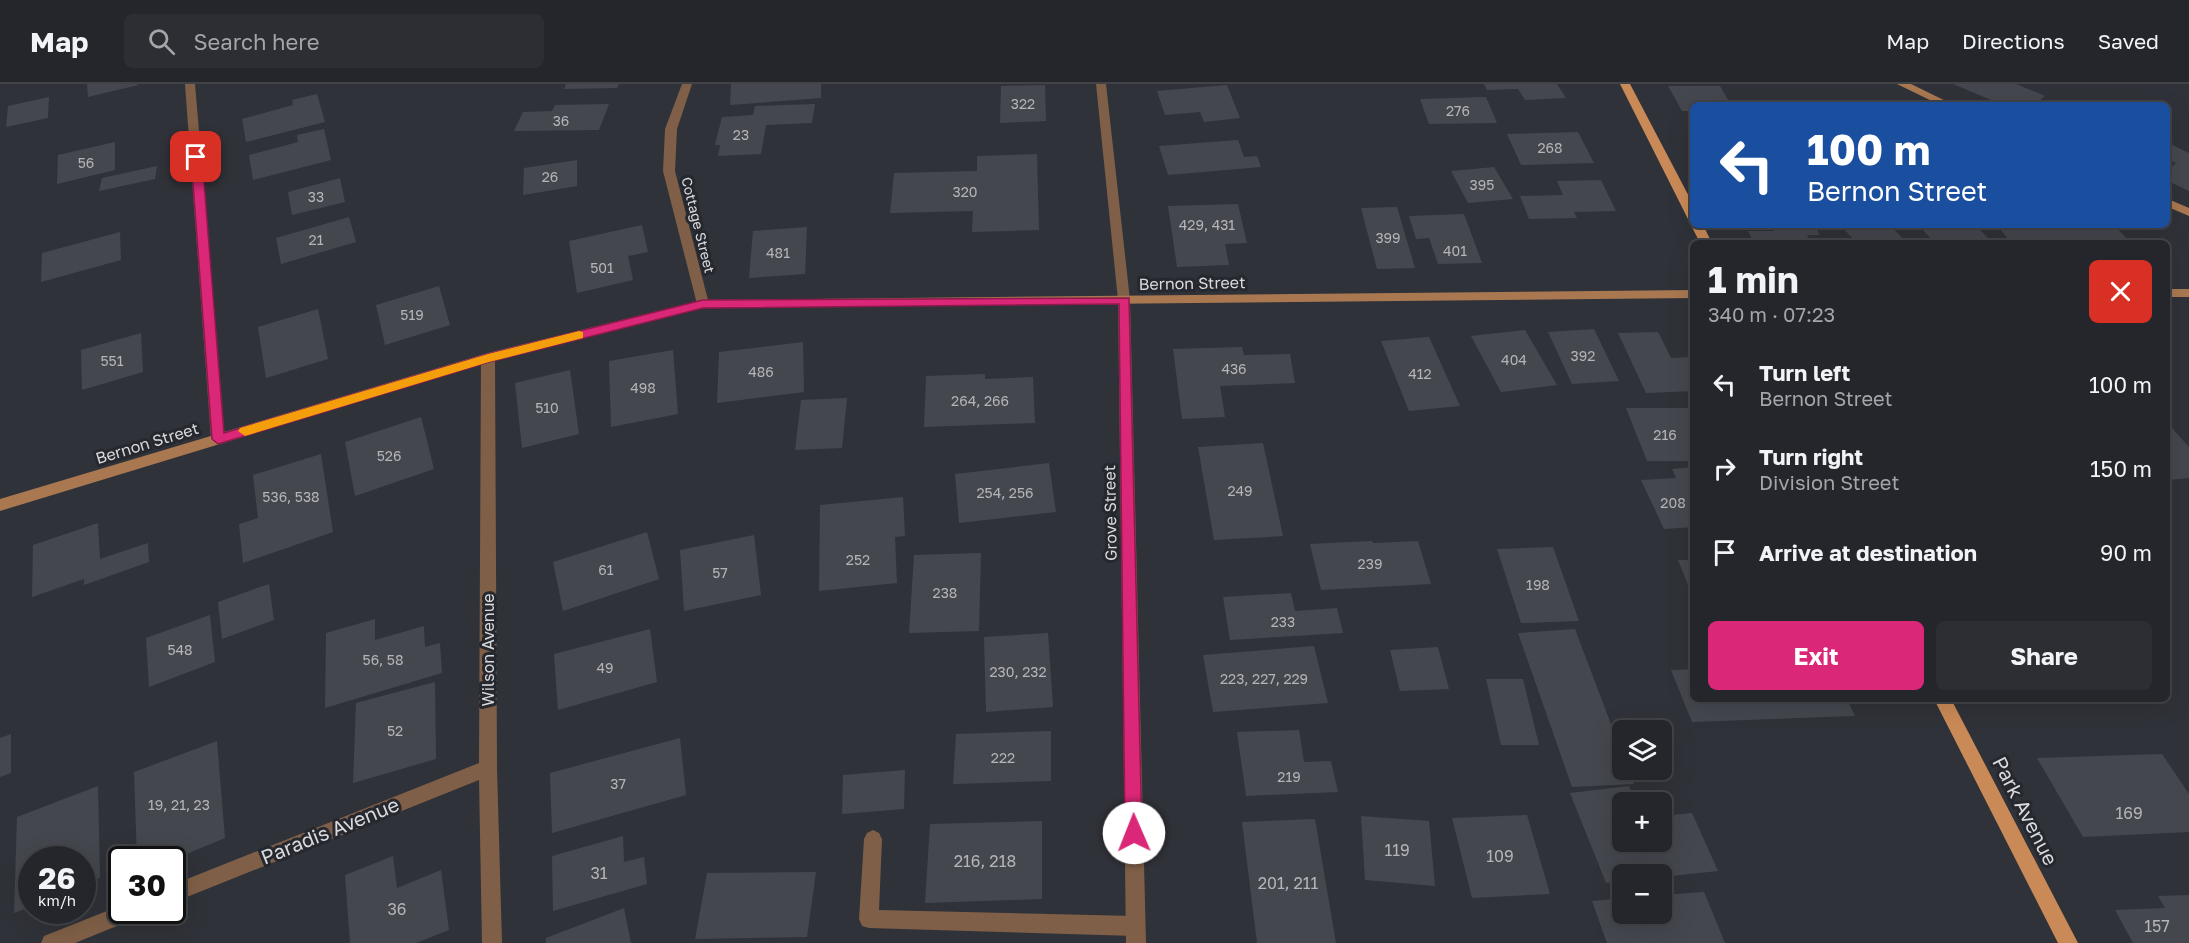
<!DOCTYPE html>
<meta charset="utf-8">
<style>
body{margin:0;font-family:"Golos Text",sans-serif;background:#2c2e33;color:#f1f3f6;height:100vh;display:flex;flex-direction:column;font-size:22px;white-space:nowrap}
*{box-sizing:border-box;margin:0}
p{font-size:20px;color:#a3a5a9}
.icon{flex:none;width:33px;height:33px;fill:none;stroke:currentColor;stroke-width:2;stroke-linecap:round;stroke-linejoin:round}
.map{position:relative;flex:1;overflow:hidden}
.panel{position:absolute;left:1690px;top:156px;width:480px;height:462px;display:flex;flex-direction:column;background:#24262b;border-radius:9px;box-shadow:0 6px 24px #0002,0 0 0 2px #414347}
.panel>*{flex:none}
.hud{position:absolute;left:1690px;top:18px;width:480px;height:126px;border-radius:9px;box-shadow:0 6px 24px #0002,0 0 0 2px #414347;background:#1a4fa0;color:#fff;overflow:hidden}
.controls{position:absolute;left:1612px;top:636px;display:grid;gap:12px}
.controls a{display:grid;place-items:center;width:60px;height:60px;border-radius:9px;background:#24262b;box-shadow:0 6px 24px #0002,0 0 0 2px #414347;font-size:30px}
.speed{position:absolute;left:18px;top:762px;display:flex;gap:12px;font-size:30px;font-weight:700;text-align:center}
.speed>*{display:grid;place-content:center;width:78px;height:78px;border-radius:50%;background:#24262b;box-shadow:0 6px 24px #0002,0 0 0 2px #414347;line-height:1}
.speed small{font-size:15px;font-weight:400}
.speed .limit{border:3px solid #111;border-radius:9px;background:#fff;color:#111}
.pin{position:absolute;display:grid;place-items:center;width:51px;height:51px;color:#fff;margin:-26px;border-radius:12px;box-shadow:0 3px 9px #0006}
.me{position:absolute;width:66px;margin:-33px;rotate:359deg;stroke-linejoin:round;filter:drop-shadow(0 0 4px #0008)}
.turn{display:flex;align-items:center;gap:21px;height:126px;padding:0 18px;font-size:27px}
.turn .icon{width:78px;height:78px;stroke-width:2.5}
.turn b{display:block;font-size:42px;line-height:51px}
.round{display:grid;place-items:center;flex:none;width:63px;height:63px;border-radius:9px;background:#2c2e33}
.headline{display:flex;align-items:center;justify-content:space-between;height:102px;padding:0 18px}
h1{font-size:36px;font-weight:700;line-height:45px}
.primary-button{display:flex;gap:12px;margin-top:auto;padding:12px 18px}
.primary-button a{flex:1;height:69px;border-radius:9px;background:#db2777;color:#fff;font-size:24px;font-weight:700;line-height:69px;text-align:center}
.primary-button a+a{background:#2c2e33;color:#f1f3f6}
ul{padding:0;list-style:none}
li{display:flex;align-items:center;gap:18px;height:84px;padding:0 18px}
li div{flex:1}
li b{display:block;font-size:22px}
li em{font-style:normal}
header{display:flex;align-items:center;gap:36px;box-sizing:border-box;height:84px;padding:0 30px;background:#24262b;border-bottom:2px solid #414347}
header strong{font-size:28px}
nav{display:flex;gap:33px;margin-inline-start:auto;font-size:21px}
.search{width:420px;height:54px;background:#2c2e33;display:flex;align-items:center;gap:15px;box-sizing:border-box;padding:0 21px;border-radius:9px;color:#a3a5a9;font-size:22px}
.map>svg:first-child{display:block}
.building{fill:#45474f}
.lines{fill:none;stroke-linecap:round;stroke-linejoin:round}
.lane{fill:#7f5f47;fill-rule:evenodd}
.street{fill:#7f5f47;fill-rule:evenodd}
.secondary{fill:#a97851;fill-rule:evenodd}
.primary{fill:#ca8a57;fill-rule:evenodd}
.route{fill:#db2777;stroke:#8e194d;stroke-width:1.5}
.slow{fill:#f59e0b}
.labels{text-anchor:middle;stroke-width:6;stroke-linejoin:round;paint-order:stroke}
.number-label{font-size:14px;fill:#b4b5ba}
.far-street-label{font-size:14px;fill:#d9dade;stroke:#26282f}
.street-label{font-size:16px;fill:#d9dade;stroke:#26282f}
.near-number-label{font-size:16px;fill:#b4b5ba}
.near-street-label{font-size:20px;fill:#d9dade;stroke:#26282f}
</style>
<header>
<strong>Map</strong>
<div class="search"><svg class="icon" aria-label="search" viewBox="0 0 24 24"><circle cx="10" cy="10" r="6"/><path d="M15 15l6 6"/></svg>Search here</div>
<nav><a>Map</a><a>Directions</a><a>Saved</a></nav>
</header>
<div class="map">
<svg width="2189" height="859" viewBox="0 0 2189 859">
<rect width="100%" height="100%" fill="#303239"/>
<!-- building -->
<path class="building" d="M87,0H138V1L88,13Z
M566,0H619L617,4L564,5Z
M731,0H821V14L730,21Z
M1484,0H1557L1566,14L1525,16L1518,5L1487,6Z
M1953,0H2016L2045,12L2034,21H2003Z
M1045,1L1046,37L1000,39L1001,2Z
M1227,1L1240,34L1204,38L1200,28L1165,31L1157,7Z
M1668,2H1720L1731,21H1694V27H1682Z
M317,10L325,38L246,58L242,35L293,21L292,16Z
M49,13L48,34L6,43L8,22Z
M1486,13L1497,39L1429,40L1420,15Z
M609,20L599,46L514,47L523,28L552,27L555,21Z
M815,20L812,39L766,41L761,70L718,72L720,61H715L722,33L753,31L755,22Z
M324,45L331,76L253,96L249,71L298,58L297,51Z
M1578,48L1594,79L1521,81L1507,50Z
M1238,56L1244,73L1257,72L1261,83L1168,91L1159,62Z
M115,58V86L57,100L58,71Z
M2168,59L2189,69V107L2168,97V86L2176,79L2168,76Z
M1037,70L1039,146L972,148L973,127L890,129L894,89L977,87V72Z
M577,76V102L523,111L524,84Z
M157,82L155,95L99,107L102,94Z
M1494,83L1513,115L1468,119L1451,87Z
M340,94L345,118L292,131L288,108Z
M1601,96L1616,127L1574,128L1577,134L1529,135L1520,112L1563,111L1557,97Z
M1238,120L1247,159L1225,160L1229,181L1177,183L1168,122Z
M1397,123L1415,184L1377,185L1361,124Z
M1464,130L1482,179L1438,180L1429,154L1416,155L1409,132Z
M349,133L356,158L281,180L276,154Z
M642,141L648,168L628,172L633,196L577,209L569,157Z
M1770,141H1814L1820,151H1807L1812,159H1754L1748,147H1774Z
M1840,141H1890L1907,159H1857Z
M1918,141H1975L1993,159H1935Z
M1997,141H2114L2131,159H2011Z
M807,143L805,190L749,194L753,147Z
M120,148L121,176L41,198L42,169Z
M439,202L450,241L385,261L376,221Z
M318,225L328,275L266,294L258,243Z
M1594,245L1619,297L1572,300L1548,248Z
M1525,246L1557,301L1501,308L1471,252Z
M1658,248L1671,274L1691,273L1694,277V307L1646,309L1618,249Z
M141,249L143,288L82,306L81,266Z
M1429,253L1460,322L1409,327L1381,257Z
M803,258L804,308L717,319L719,268Z
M1242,263L1244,271L1290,270L1295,299L1220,302L1225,333L1182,335L1173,265Z
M673,266L678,330L611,343L609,277Z
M570,286L579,350L522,364L515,299Z
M985,290V295L1033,293L1035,339L924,343L926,292Z
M847,314L842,364L795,366L801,316Z
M1626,324H1694V377H1647Z
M421,333L434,385L355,412L345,358Z
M2168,344H2172L2189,363V394L2168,396Z
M1263,359L1283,452L1214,456L1198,363Z
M321,370L333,448L243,479L239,440L258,434L253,391Z
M1049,379L1056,428L959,439L955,390Z
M1694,383V443L1664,445L1641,396L1676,394L1672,385Z
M903,413L905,452L895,453L897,499L819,507L820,421Z
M98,439L100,475L148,459L149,478L84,501V495L32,513L33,461Z
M647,448L659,495L563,527L553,478Z
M754,451L761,511L684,527L680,466Z
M1372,457L1373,459L1418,457L1431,500L1321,506L1310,460Z
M1553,463L1579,537L1521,539L1497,465Z
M981,469L979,547L909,549L914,471Z
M1678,476H1694V513H1693Z
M269,500L274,536L222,555L218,518Z
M1291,509L1295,527L1337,524L1343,549L1230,556L1223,513Z
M210,531L215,578L149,603L146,554Z
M375,535V556L424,542L425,563L440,559L442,589L325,624L326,549Z
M650,545L657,598L558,626L554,570Z
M1575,545L1623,672V686H1628L1634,700L1572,703L1518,549Z
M1048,549L1053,623L986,628L984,553Z
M1314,562L1328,619L1213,628L1203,571Z
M1438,563L1449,605L1400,607L1390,566Z
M1694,585V615H1847L1855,632L1692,638L1671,586Z
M1486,595H1523L1539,661H1501Z
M435,598L436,675L353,699L356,619Z
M1299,646L1304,678L1331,677L1338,708L1246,712L1237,648Z
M1051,647V697L953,700L956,650Z
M11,650V689L0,693V654Z
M680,654L686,711L552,749L550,689Z
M217,657L225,754L172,776H137L134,688Z
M2162,670L2189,710V748L2083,753L2037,674Z
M905,686L904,725L842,730L843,691Z
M98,702L100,794L82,801V776H32V822L14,829L17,733Z
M1629,702L1636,718H1623V758H1662V732L1692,729L1718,787L1662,793V790H1623V797L1606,799L1570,709Z
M1527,731L1550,810L1472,814L1452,734Z
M1361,732L1429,737L1435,802L1365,796Z
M1315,735L1336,859H1257L1242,738Z
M1042,737V815L925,819L930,740Z
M623,752L624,778L644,773L647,800L553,827L552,772Z
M393,772L397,804L441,786L449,846L416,859H350L345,791Z
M816,788L807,853L695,855L707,789Z
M1704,808L1725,859H1607L1592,817L1623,814V830H1662V811Z
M2189,811V859H2133L2115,826L2165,824L2158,812Z
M624,824L631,859H546V854Z"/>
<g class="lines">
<!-- lane -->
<path class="lane" d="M873,746L879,749L882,755L879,826L1135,832L1142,835L1145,842L1142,849L1135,852L869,844L862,842L859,835L864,755L867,749Z"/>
<!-- street -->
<path class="street" d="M185,0H195L225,355L218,360L211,355Z
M682,0H692L677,45L675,87L709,220L703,224L697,220L663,87L665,45Z
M1096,0H1106L1130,216L1146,859H1126L1118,216Z
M488,269L495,274L497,684L502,859H482L479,696L172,819V801L479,679L481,274Z
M122,821V826H141L139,833L75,859H41L44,852Z"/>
<!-- secondary -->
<path class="secondary" d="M1897,0H1911L1954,21H1940Z
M2168,115L2189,124V132L2168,123Z
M2168,205H2189V213H2168Z
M1694,206V214L703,224L489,278L0,427V415L488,269L703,216Z"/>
<!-- primary -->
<path class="primary" d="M1620,0H1630L1694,122V141H1703L1712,159H1700L1691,141L1693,138L1688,135Z
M1934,615H1951L2078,859H2058Z"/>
</g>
<!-- route -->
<path class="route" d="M196,70L202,73L224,349L488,270L703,216L1129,214L1142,749L1140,755L1134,757L1128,755L1125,749L1119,220L703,224L489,278L218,360L212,355L191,73Z"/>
<!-- slow -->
<path class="slow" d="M579,247L583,248V254L489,278L245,352L238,347L240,344L488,270Z"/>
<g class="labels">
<!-- number labels -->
<g class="number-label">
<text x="1023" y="25">322</text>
<text x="1458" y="32">276</text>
<text x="561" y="42">36</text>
<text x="741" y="56">23</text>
<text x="1550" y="69">268</text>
<text x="86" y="84">56</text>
<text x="550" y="98">26</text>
<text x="1482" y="106">395</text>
<text x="965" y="113">320</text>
<text x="316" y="118">33</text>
<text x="1207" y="146">429, 431</text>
<text x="1388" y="159">399</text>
<text x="316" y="161">21</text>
<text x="1455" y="172">401</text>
<text x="778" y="174">481</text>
<text x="602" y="189">501</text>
<text x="412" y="236">519</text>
<text x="1583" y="277">392</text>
<text x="1514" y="281">404</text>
<text x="112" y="282">551</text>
<text x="1234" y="290">436</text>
<text x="761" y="293">486</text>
<text x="1420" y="295">412</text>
<text x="643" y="309">498</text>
<text x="980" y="322">264, 266</text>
<text x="547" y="329">510</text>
<text x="1665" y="356">216</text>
<text x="389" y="377">526</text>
<text x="1240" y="412">249</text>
<text x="1005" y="414">254, 256</text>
<text x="291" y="418">536, 538</text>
<text x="1673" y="424">208</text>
<text x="858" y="481">252</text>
<text x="1370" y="485">239</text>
<text x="606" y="491">61</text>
<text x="720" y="494">57</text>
<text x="1538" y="506">198</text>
<text x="945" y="514">238</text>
<text x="1283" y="543">233</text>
<text x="180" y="571">548</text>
<text x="383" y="581">56, 58</text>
<text x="605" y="589">49</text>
<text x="1018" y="593">230, 232</text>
<text x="1264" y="600">223, 227, 229</text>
<text x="395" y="652">52</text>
<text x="1003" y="679">222</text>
<text x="1289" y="698">219</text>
<text x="618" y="705">37</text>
<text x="179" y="726">19, 21, 23</text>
</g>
<!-- far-street labels -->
<g class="far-street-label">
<text transform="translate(698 141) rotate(76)" y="5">Cottage Street</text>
</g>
<!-- street labels -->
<g class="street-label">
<text transform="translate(1192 199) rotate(-1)" y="6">Bernon Street</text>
<text transform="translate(147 359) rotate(-17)" y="6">Bernon Street</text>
<text transform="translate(1110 429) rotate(-91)" y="6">Grove Street</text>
<text transform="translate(488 566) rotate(-90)" y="6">Wilson Avenue</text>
</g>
<!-- near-number labels -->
<g class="near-number-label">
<text x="2129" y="735">169</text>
<text x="1397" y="772">119</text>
<text x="1500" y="778">109</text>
<text x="985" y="783">216, 218</text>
<text x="599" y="795">31</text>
<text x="1288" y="805">201, 211</text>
<text x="397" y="831">36</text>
<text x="2157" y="848">157</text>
</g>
<!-- near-street labels -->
<g class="near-street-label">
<text transform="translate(2025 727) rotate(63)" y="7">Park Avenue</text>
<text transform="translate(330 747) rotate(-22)" y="7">Paradis Avenue</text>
</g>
</g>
</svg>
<div class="controls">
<a><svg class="icon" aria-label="layers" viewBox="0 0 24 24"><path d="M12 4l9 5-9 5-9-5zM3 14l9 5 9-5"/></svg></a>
<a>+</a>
<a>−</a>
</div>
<div class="speed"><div>26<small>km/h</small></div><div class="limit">30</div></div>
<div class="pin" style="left:196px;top:73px;background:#d93025"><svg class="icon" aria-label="arrive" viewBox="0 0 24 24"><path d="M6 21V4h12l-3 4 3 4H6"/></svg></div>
<svg class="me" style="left:1134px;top:749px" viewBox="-20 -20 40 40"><circle r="19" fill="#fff"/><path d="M0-13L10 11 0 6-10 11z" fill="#db2777"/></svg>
<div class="hud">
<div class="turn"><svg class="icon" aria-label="left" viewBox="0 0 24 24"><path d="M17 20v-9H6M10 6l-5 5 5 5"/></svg><div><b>100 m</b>Bernon Street</div></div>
</div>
<section class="panel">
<div class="headline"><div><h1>1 min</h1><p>340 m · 07:23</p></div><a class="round" style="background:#d93025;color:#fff"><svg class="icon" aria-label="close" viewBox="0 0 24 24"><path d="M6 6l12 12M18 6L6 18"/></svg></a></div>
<ul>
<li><svg class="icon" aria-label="left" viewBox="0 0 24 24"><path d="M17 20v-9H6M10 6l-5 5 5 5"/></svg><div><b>Turn left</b><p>Bernon Street</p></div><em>100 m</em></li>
<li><svg class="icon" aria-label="right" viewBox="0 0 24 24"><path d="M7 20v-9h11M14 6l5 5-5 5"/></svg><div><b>Turn right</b><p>Division Street</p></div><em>150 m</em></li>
<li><svg class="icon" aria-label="arrive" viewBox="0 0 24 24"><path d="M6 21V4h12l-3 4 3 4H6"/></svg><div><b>Arrive at destination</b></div><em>90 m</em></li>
</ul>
<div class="primary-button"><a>Exit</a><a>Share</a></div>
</section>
</div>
